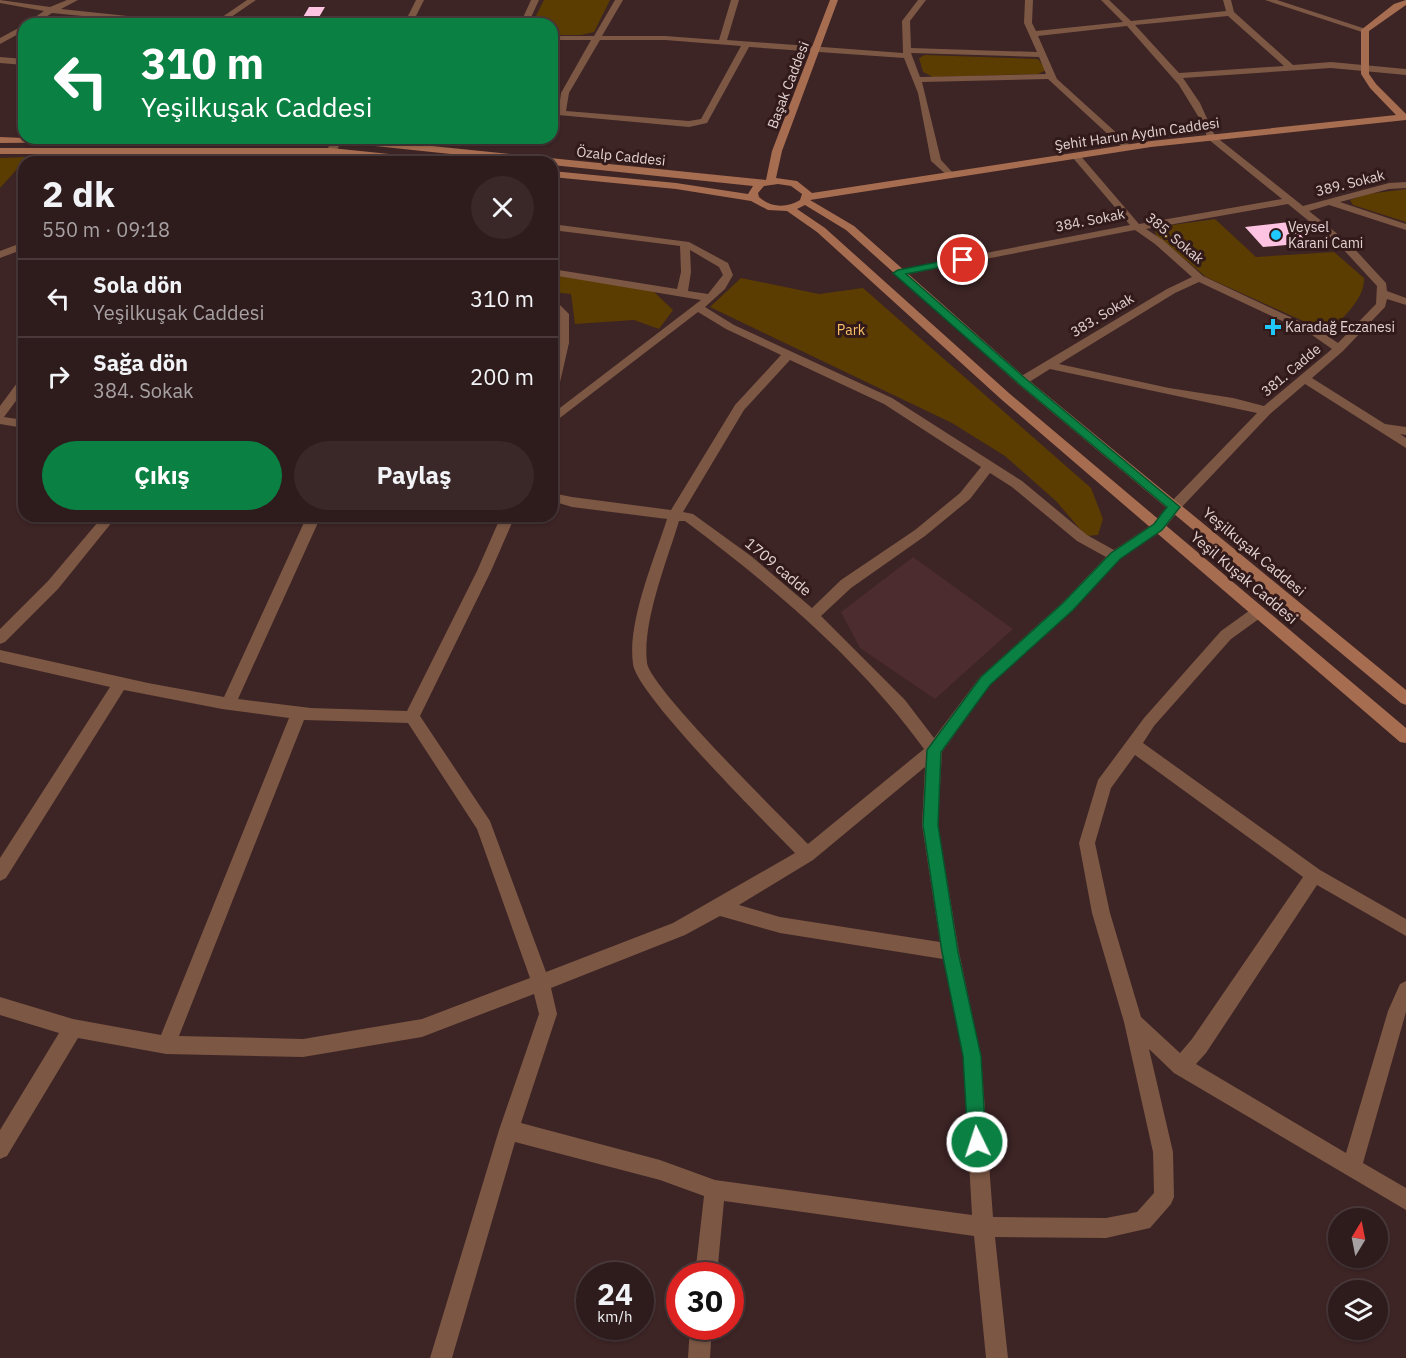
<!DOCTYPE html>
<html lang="tr">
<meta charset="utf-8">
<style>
body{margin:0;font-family:"IBM Plex Sans",sans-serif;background:#3a2829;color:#f1f3f6;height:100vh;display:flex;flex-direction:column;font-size:22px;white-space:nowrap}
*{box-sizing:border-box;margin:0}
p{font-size:20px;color:#a7a1a3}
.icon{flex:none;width:33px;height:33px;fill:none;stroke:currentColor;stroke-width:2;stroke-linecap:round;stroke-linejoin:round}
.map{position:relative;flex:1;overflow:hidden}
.panel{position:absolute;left:18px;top:156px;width:540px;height:366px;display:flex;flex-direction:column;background:#2e1b1c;border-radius:18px;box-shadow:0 2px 4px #0004,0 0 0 2px #49393b}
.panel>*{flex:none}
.hud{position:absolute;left:18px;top:18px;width:540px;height:126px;border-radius:18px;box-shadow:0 2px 4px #0004,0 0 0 2px #49393b;background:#0b8043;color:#fff;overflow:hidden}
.needle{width:39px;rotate:10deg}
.buttons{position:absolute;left:1328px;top:1208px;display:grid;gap:12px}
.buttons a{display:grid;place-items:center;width:60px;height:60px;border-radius:50%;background:#2e1b1c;box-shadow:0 2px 4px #0004,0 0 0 2px #49393b;font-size:30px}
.speed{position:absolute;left:576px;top:1262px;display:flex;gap:12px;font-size:30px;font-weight:700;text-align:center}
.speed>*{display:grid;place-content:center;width:78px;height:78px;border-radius:50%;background:#2e1b1c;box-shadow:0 2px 4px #0004,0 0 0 2px #49393b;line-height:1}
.speed small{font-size:15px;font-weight:400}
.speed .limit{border:9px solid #d22;background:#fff;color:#111}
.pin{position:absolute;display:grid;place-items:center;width:51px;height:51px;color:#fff;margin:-26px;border:3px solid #fff;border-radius:50%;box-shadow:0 2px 6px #0007}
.me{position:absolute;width:66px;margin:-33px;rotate:356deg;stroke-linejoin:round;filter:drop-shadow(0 0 4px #0008)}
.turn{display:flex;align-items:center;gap:21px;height:126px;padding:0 24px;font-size:27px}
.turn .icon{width:78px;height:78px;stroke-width:2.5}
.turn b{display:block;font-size:42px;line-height:51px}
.round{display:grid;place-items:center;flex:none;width:63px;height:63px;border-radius:32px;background:#3a2829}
.head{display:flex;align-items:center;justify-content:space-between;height:102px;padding:0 24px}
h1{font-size:36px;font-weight:700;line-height:45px}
.primary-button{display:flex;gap:12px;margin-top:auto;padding:12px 24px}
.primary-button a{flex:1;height:69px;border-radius:36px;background:#0b8043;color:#fff;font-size:24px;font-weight:700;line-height:69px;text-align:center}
.primary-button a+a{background:#3a2829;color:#f1f3f6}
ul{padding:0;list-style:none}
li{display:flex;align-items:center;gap:18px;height:78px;padding:0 24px;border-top:2px solid #49393b}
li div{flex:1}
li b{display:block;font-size:22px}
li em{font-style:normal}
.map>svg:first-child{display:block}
.built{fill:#4c2c2e}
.green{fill:#5b3d01}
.building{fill:#fdc3e0}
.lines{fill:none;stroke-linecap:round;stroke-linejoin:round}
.street{fill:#7b5744;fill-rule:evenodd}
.secondary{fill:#a76d50;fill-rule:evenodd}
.route{fill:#0b8043;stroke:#07532c;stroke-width:1.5}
.poi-dot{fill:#20c9fd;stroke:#321a1b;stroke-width:2}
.labels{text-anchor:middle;stroke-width:6;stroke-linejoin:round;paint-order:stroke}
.far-street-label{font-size:14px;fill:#e3d2d2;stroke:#321a1b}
.far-poi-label{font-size:14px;fill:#e3d2d2;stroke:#321a1b;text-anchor:start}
.far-park-label{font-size:14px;fill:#f9c268;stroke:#321a1b}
.street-label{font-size:15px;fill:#e3d2d2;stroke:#321a1b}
</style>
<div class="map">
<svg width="1406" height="1358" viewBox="0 0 1406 1358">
<rect width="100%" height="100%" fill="#3d2425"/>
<!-- built -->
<path class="built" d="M319,154L317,162H147L153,155Z
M913,557L1013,629L935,699L860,648L841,612Z"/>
<!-- green -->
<path class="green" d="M544,0H610L594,32L581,35H552V24H532Z
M925,55L1038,59L1046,70L1038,74L933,77L923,72L919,58Z
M28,157L0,188V158Z
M1406,189V222L1353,205L1350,200L1368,194Z
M1215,219L1256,257L1334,252L1364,278C1365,298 1344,316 1331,330H1323L1206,277L1156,235L1155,229L1158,227Z
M552,274L653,291L673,310L659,329L634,320L575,324L571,294L552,292Z
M741,278L819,294L863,288L1091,488L1103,519L1098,535L1086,536L1056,501L1005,456L952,423L710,307Z"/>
<!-- building -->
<path class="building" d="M309,7H325L315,24H299Z
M1289,222L1308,243L1263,247L1245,227Z"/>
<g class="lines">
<!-- street -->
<path class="street" d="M0,0L50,7L67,0H78L61,9L185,22L189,24H162L52,13L35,24H25L44,11L0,3Z
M247,0H256L221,24H212Z
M416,0H424L412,24H404Z
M531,0H539L528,24H520Z
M615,0H623L602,36H665L719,40L731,0H739L727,40L903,53L902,21L918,0H926L910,21L911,48L1037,52L1024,23L1025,0H1033L1032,23L1036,31L1123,22L1101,0H1109L1131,21L1226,11L1223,0H1231L1234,12L1293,65L1331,62L1406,69V75L1331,68L1183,78L1200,103L1215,136L1303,206L1389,183L1406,182V188L1389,189L1340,202L1406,224V230L1329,205L1309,211L1350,244L1386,283L1387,291L1406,298V305L1387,299L1385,307L1343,351L1312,378L1385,424L1406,427V435L1400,434L1406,438V448L1305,384L1270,414L1179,510L1163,530L1120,559L1073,610L990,685L942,752L938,825L959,952L981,1056L993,1217L1106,1218L1137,1212L1154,1193L1153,1152L1124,1022L1092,913L1079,843L1098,780L1144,718L1221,631L1253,608H1263L1265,612L1263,616L1231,639L1154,726L1143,743L1320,870L1406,919V936L1317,885L1206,1053L1196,1064L1346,1153L1388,1011L1400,984L1406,981V1012L1363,1163L1406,1188V1210L1174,1073L1149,1049L1173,1152L1174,1197L1171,1204L1150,1228L1106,1238L995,1237L1008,1358H986L974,1236L724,1201L717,1275H695L704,1196L660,1180L515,1142L452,1358H430L499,1130L539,1014L534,994L422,1037L303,1057L166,1054L78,1038L7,1156L0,1159V1130L59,1033L0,1015V997L73,1019L161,1035L289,718L222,709L124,690L6,878L0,881V858L110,687L0,662V650L148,683L224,697L307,516H321L238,699L311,708L407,711L477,571L501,516H515L491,571L420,716L490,821L546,972L673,923L795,853C767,824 636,694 633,664C627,622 654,560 667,519L572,507L552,501V493L572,497L671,510L735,405L781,355L726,329L698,312L552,424V414L701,300L552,275V269L677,289L681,272L680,246L552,230V224L689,242L728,263L733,275L725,289L705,307L734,325L892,398L1022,481L1087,535L1114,550L1153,524L1169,504L1257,413L1050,369L1026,384H1018V378L1167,289L1192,277L1155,244L1135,230L898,276L893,273L898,270L1130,225L1073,158V154H1079L1139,224L1282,199L1208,139L1201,121L1179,85L1127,26L1038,36L1057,79L1131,146V150H1125L1048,79L922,82L941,160L955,175L950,178L931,161L918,93L904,58L749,47L707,123L689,127L558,115L561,93L591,40H552V36H594ZM1228,16L1284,66L1179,73L1135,25ZM600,40H665L741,46L701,119L689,121L566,111L569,93ZM911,53L1039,57L1046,74L920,77ZM1288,204L1342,248L1377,286L1376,304L1338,343L1320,331L1203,276L1163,240L1146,229ZM690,250L719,267L723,275L708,294L688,291L691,272ZM1199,282L1312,335L1332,349L1264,406L1233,398L1169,388L1059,364L1175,293ZM790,360L884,404L981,467L960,493L915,530L841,580L812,608L751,556L693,514L683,512L744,410ZM990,473L1012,487L1077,541L1106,557L1063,602L980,677L934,738L905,700L821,616L851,588L925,536L970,499ZM679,521H685C773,587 859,659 924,749L808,844C782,817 651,689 647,663C642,622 667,561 679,521ZM304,720L408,723L477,829L530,978L422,1019L303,1039L179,1036ZM1135,755L1303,877L1192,1039L1180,1053L1141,1017L1110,913L1095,843L1111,788ZM925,767L922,825L940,942L780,917L739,905L813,860ZM720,916L780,933L943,959L963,1056L972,1215L715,1180L660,1160L521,1123L557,1014L551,988L685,935Z
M1265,0H1277L1369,30L1362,32Z
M24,25V31L0,44V38Z
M0,57L24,59V65L0,63Z
M333,138H343L331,162H321Z
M146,148L154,150L142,162H132Z
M24,242V249L0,258V251Z
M552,300L556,301L569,314V343L558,391L552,395C552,368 557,342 557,315L552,309Z
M24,378V390L4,417L24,420V428L0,424V406L20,379Z
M103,516H117L58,589L5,642L0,644V629L48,581Z
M690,1326H712L710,1358H688Z"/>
<!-- secondary -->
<path class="secondary" d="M830,0H838L782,151L776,178L797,181L812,193L1151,141L1396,115L1370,88L1361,74V30L1394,4L1406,0V5L1369,31V74L1376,84L1406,114V120L1151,147L810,200L854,226L1026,378L1406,690V705L1401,703L1018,384L846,230L805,205L797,209L825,228L1010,394L1406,728V743L1400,742L1002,400L817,232L787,211L768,210L751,201L676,189L552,177V171L676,183L748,194L753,186L552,165V162H527L337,142L262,141L257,138H354L766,180L772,151ZM778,184L791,186L802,194L800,200C787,208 771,208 759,197L758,193L764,186Z
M0,137L24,138H219L214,141L0,143Z
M0,148H331L438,159L443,162H410L331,154H0Z"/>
</g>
<!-- route -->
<path class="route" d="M963,257L968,260L967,262L906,274L1026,379L1180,507L1162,530L1120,559L1073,610L990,685L941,752L938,825L958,952L981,1056L986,1142L984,1148L977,1151L971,1148L968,1142L963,1056L942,952L923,825L927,750L981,677L1063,603L1111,553L1154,524L1167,507L1019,384L893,273L898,270Z"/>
<!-- markers -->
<g class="poi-dot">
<circle cx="1276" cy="235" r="6"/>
<path d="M1270 318h6v6h6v6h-6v6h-6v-6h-6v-6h6z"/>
</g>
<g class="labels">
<!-- far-street labels -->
<g class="far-street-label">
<text transform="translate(788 85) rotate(-69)" y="5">Başak Caddesi</text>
<text transform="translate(1137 134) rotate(-8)" y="5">Şehit Harun Aydın Caddesi</text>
<text transform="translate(621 156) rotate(6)" y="5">Özalp Caddesi</text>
<text transform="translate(1350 183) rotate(-14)" y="5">389. Sokak</text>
<text transform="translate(1090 220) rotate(-11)" y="5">384. Sokak</text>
<text transform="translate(1175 238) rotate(40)" y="5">385. Sokak</text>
<text transform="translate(1102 315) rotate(-31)" y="5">383. Sokak</text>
<text transform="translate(1291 370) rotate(-40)" y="5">381. Cadde</text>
</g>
<!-- far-poi labels -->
<g class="far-poi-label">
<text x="1288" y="232">Veysel<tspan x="1288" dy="16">Karani Cami</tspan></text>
<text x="1285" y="332">Karadağ Eczanesi</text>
</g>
<!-- far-park labels -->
<g class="far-park-label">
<text x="851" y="335">Park</text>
</g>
<!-- street labels -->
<g class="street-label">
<text transform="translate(1254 552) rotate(40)" y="5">Yeşilkuşak Caddesi</text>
<text transform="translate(778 567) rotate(40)" y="5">1709 cadde</text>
<text transform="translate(1244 578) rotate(40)" y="5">Yeşil Kuşak Caddesi</text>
</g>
</g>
</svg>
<div class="buttons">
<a><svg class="needle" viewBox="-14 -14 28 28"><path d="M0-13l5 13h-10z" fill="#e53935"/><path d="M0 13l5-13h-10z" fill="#a7a1a3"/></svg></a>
<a><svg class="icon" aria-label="layers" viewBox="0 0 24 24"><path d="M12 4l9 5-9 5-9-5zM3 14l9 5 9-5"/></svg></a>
</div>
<div class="speed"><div>24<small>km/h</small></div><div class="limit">30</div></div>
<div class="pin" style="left:963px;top:260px;background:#d93025"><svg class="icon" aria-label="arrive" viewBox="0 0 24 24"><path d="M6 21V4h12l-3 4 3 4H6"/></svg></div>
<svg class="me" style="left:977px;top:1142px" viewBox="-20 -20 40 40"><circle r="17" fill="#0b8043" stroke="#fff" stroke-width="3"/><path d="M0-11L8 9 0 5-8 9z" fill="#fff"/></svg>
<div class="hud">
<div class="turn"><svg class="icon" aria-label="left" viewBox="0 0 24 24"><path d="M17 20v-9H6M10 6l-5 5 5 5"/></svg><div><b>310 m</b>Yeşilkuşak Caddesi</div></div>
</div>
<section class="panel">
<div class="head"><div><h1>2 dk</h1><p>550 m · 09:18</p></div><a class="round"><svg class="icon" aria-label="close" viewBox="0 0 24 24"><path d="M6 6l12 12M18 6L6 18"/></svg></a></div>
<ul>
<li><svg class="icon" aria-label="left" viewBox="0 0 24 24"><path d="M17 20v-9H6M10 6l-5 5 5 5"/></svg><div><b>Sola dön</b><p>Yeşilkuşak Caddesi</p></div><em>310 m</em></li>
<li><svg class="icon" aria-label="right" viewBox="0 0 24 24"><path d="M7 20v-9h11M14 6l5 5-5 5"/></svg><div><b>Sağa dön</b><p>384. Sokak</p></div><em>200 m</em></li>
</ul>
<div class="primary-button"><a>Çıkış</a><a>Paylaş</a></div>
</section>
</div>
